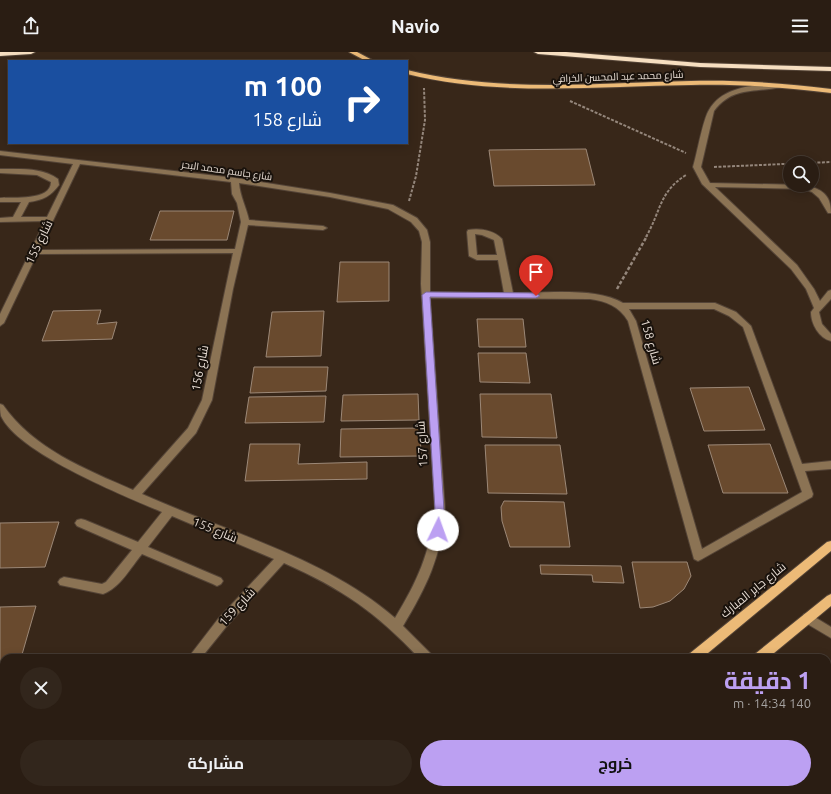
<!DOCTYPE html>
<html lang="ar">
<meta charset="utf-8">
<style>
body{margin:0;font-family:Ubuntu,Cairo,sans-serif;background:#32261c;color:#f1f3f6;direction:rtl;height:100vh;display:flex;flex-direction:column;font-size:15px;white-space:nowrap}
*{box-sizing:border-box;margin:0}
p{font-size:13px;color:#a5a2a0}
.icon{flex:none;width:22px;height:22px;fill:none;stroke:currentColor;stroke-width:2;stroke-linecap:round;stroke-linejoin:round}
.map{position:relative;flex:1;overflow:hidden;direction:ltr}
.details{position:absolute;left:0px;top:602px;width:831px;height:140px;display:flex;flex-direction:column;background:#2a1d13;border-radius:12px 12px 0 0;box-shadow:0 2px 10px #0003,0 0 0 1px #463b33;direction:rtl}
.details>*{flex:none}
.top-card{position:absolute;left:8px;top:8px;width:400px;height:84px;border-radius:0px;box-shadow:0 2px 10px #0003,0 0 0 1px #463b33;direction:rtl;background:#1a4fa0;color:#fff;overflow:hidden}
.buttons{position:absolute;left:783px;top:104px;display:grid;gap:8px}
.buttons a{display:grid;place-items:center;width:36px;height:36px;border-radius:50%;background:#2a1d13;box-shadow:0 2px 10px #0003,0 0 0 1px #463b33;font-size:20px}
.pin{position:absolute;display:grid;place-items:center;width:34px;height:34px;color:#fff;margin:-41px -17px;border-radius:50% 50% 50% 0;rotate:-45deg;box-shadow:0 0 4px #0007}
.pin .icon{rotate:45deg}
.me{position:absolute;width:44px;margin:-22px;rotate:3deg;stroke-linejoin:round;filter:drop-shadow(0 0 3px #0008)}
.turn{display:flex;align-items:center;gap:14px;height:84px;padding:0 20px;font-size:18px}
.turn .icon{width:52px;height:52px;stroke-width:2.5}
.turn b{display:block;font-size:28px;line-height:34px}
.round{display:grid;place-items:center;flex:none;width:42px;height:42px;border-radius:21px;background:#32261c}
.head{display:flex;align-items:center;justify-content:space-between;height:68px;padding:0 20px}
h1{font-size:24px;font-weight:700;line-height:30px;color:#bca0f2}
.primary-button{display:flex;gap:8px;margin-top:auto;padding:8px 20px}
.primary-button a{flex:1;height:46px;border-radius:24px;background:#bca0f2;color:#111;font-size:16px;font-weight:700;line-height:46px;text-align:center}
.primary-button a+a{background:#32261c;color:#f1f3f6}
header{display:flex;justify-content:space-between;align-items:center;height:52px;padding:0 20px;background:#2a1d13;font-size:18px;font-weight:700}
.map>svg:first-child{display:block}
.building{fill:#694a2e;stroke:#9c8877}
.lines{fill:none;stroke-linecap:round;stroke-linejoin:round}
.minor-casing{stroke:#544437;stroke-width:2}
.major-casing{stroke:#544437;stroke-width:2}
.highway-casing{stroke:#544437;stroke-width:2}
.path-far1{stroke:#94867b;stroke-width:2;stroke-dasharray:3 1.5;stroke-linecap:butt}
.path{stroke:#94867b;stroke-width:2.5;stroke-dasharray:3.5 2;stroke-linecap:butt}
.minor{fill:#8b7354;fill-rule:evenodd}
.major{fill:#ecba77;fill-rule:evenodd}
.highway{fill:#f6dec0;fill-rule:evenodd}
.route{fill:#bca0f2;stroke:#7a689d}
.labels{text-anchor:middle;stroke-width:4;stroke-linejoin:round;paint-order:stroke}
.far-street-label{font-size:10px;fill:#e9ded5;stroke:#19120c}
.street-label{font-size:12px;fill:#e9ded5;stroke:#19120c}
</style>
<header><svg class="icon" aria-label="menu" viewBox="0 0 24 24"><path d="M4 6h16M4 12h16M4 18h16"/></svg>Navio<svg class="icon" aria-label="share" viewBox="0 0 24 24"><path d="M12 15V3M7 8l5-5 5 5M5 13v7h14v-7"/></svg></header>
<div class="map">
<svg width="831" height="742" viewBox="0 0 831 742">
<rect width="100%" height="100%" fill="#382719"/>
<!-- building -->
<path class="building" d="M586,97L595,133L494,134L489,98Z
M160,159H234L227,188H150Z
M340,210H389V249L337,250Z
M101,258L97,272L117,270L112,287L42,289L53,259Z
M324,259L321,304L266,305L272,260Z
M477,267H523L526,295H479Z
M478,301H526L530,331L480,330Z
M254,315H328L326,339L250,341Z
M749,335L765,378L704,379L690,336Z
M418,342L419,368L341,369L343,343Z
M480,342H551L557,386L482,385Z
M326,344L324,370L245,371L249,345Z
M420,376L421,404L340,405L341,377Z
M250,392H300L298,412L367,410V427L245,429Z
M770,392L788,441H723L708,393Z
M485,393H560L567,442L488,441Z
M504,449L564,450L570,495H510L502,469L501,455Z
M59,470L45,515L0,516V471Z
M632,510H687L691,524L684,537L670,549L653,555L640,556Z
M540,513L621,514L624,531L593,530L592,523L541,522Z
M36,554L21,606H4V622H0V555Z
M251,738H388V742H251Z"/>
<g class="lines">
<!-- minor casing -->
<g class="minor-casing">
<path id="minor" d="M779,32L781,33V35C755,41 733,34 714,59L701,115L710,131L805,133C822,137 831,143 831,161H828L819,146L812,140L804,137L715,135L797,213L814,237L820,249L828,239L831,238V247L819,260L822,272L831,282V289C819,286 811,272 811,260L814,256L806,237L791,217L702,132L693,115C697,102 703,67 709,58C723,34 754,33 779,32Z
M0,99L235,126L330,141L393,153L417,166L427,178L430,190V240L504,241L498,208H477L469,204L467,180L468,178C479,176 494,178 502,187L513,241C543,241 597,235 623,251H715L736,260L751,274L802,412L831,409V417L805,419L813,442L812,445L702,507L698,509L694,507L628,269C619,254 606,249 590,247L430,246L445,458C441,505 427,534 403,574L431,602L433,606H419C377,561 341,536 284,511L226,575L201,606H188L218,567L274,507L172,464L148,495L221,526L223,529L221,532L217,534L213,532L142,502C131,515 120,536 103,542L60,533L58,530L60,527L64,525L102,532L106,530L132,498L77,474L75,471L77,468L81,467L85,468L138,490L162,460C124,444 18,401 1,364C0,360 0,355 0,352L3,353C34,397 85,417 133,438L188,376L202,348L233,201L37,202L4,271L0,274V262L45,169L0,170V166L13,165L21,150H0V146C13,145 51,149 51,130L37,123L0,121V117C19,117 42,115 58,127L59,133C51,144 43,148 29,150L21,165H47L73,112L0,103ZM80,112L231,130L232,142L237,151L241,170L235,197L39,198ZM239,131L330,145L388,157L411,170L419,179L422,190L421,232L435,458C430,501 417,530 395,566C327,506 224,479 142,442L196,381L212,348L233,237L248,173L323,178L327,176L323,174L249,168C246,155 240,144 239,131ZM475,182L482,183L494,188L497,203H477ZM629,257H714L729,264L743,275L802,440L702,497L636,269Z
M808,561L831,575V586L804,570L802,566L804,562Z
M831,681V695L827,696V682Z
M107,738H123L121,742H105Z
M130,738H144L145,742H131Z
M496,738H510L509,742H495Z
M686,738H701L703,742H688Z
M785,738H800L798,742H783Z"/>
</g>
<!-- major casing -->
<g class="major-casing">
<path id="major" d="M349,0H357L374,9H366Z
M407,18C501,41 596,31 691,29C738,28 785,31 831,37V41C785,35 738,32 691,33C596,34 501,45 407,22Z
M831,489V499L702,606H687L689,602L827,490Z
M831,542V554L768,606H753L755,602L827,544Z
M522,738H539L537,742H520Z
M592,738H609L607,742H590Z"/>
</g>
<!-- highway casing -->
<g class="highway-casing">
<path id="highway" d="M0,0H35L31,2L0,4Z
M534,0H566L700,11L831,15V19L700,15L538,2Z"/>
</g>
<!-- path-far1 -->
<path class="path-far1" d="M570,49L686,101
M714,115L831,110
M409,149L416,124L425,68L424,36
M646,185C661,159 659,140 686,123"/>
<!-- path -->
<path class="path" d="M617,237L647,184"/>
<!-- minor -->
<use href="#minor" class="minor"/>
<!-- major -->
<use href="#major" class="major"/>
<!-- highway -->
<use href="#highway" class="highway"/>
</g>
<!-- route -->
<path class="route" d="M426,240L536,241L540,244L536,246L430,245L444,458L443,478L442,481H435L433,478L435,458L422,243Z"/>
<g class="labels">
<!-- far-street labels -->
<g class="far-street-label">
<text transform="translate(618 24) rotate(-2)" y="4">شارع محمد عبد المحسن الخرافي</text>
<text transform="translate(227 118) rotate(8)" y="4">شارع جاسم محمد البحر</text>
</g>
<!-- street labels -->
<g class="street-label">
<text transform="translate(39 190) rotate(-64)" y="4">شارع 155</text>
<text transform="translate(651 290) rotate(74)" y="4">شارع 158</text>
<text transform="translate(200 316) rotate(-79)" y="4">شارع 156</text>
<text transform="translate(422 392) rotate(-94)" y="4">شارع 157</text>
<text transform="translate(215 478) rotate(22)" y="4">شارع 155</text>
<text transform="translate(753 538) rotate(-39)" y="4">شارع جابر المبارك</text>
<text transform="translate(237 555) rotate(-47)" y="4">شارع 159</text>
</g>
</g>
</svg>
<div class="buttons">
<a><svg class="icon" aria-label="search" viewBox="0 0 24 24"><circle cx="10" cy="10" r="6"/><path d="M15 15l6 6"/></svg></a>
</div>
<div class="pin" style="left:536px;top:244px;background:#d93025"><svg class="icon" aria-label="arrive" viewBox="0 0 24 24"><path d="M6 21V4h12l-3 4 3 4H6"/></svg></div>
<svg class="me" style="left:438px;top:478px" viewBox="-20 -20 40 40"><circle r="19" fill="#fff"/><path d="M0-13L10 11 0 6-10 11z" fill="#bca0f2"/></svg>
<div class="top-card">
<div class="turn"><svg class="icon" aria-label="right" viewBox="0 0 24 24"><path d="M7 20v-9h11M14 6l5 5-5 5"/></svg><div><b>100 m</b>شارع 158</div></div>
</div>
<section class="details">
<div class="head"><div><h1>1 دقيقة</h1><p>140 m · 14:34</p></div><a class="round"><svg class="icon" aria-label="close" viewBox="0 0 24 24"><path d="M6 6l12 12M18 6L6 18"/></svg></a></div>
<div class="primary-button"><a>خروج</a><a>مشاركة</a></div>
</section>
</div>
